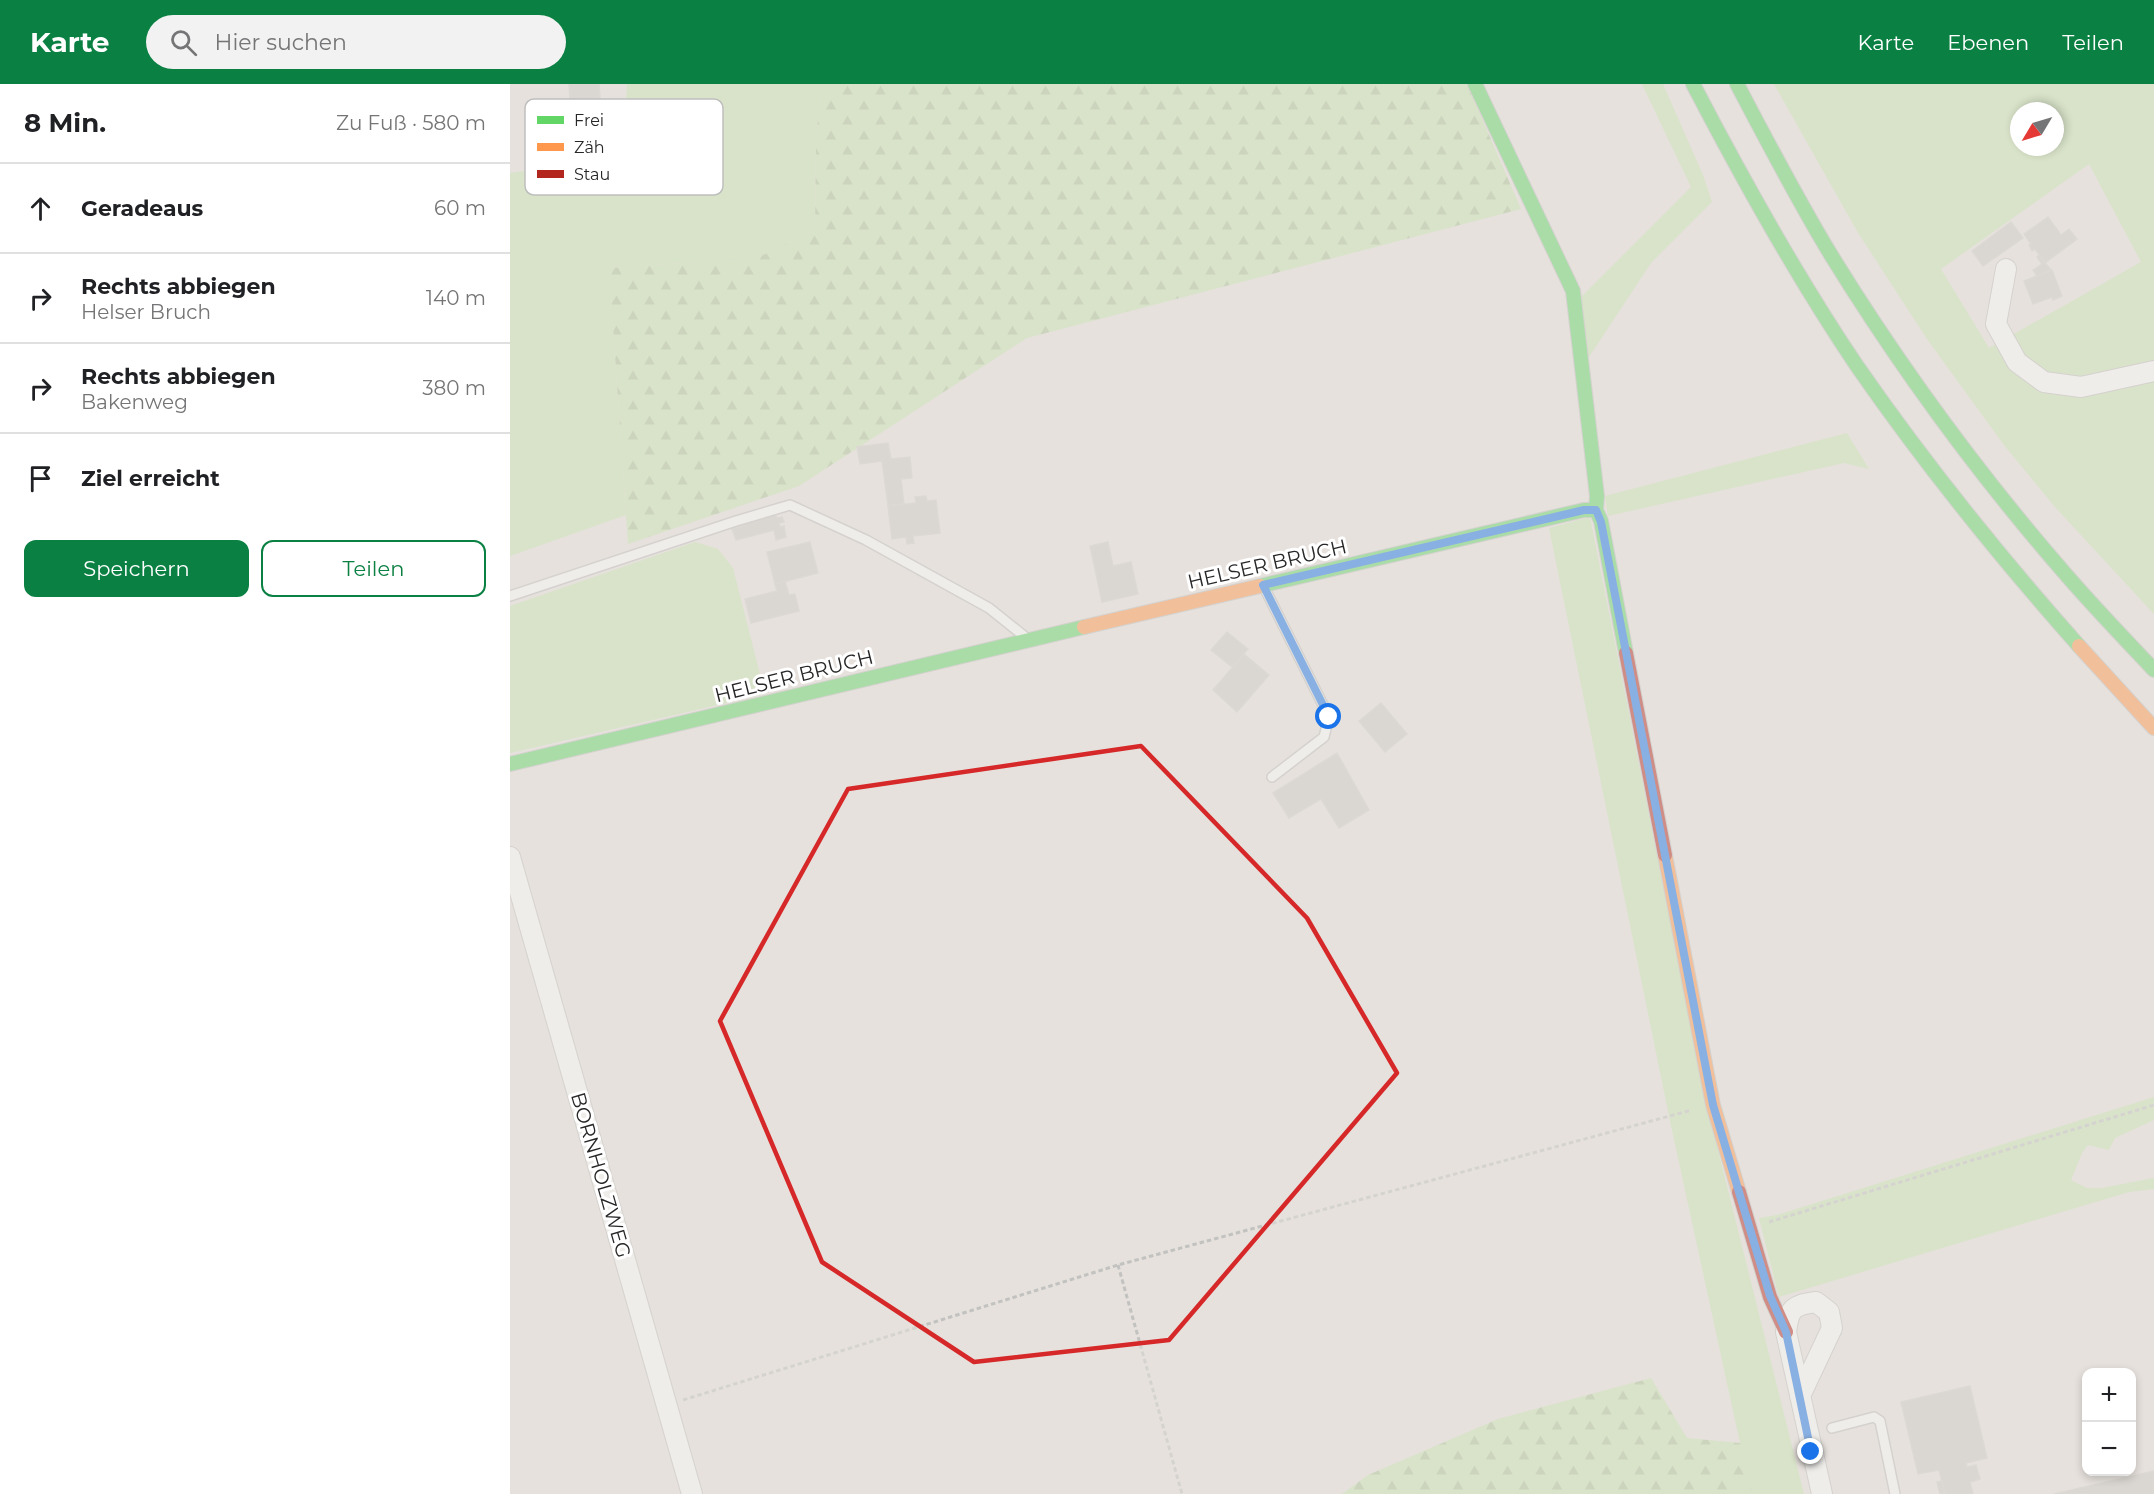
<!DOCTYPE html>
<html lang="de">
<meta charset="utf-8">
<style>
:root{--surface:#fff;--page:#f2f2f2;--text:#202124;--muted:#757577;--line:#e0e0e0;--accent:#0b8043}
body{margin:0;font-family:Montserrat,sans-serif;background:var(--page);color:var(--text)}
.controls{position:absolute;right:18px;bottom:18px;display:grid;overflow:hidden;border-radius:12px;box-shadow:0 3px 9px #0003}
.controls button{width:54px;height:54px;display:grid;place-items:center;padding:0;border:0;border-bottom:2px solid var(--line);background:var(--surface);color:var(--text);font:30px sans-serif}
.compass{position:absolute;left:1500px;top:18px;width:54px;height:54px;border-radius:50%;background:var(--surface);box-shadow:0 3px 9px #0003;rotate:232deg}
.stop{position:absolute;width:18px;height:18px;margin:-14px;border:4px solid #1a73e8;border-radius:50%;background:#fff}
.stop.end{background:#1a73e8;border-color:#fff;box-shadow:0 2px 6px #0008}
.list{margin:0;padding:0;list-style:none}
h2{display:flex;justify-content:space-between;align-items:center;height:78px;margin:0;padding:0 24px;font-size:26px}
h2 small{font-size:20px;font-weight:400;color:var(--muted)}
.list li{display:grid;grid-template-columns:39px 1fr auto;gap:18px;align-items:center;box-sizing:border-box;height:90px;padding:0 24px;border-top:2px solid var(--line)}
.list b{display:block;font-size:22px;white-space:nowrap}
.list p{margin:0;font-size:20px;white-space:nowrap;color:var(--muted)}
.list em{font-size:20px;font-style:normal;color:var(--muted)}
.actions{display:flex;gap:12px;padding:18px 24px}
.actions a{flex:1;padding:14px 0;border:2px solid var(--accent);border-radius:12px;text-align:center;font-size:21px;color:var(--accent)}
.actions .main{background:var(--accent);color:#fff}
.icon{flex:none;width:33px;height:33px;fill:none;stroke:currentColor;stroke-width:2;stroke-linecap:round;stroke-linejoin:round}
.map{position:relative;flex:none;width:1644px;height:1410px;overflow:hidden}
header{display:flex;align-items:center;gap:36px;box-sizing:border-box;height:84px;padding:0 30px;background:var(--accent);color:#fff}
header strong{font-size:28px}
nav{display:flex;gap:33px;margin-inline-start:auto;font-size:21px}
.search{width:420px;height:54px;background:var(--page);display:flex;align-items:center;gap:15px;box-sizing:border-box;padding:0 21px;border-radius:33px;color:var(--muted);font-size:22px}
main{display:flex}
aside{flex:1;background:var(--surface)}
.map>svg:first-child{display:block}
</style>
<header>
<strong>Karte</strong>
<div class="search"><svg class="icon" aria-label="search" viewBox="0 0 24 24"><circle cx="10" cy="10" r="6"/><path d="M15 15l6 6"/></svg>Hier suchen</div>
<nav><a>Karte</a><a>Ebenen</a><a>Teilen</a></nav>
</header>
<main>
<aside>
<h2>8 Min.<small>Zu Fuß · 580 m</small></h2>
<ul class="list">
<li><svg class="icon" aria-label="ahead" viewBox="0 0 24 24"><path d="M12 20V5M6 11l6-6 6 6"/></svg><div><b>Geradeaus</b></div><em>60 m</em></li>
<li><svg class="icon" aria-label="right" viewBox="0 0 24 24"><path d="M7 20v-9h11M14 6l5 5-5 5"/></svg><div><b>Rechts abbiegen</b><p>Helser Bruch</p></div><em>140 m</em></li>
<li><svg class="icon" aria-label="right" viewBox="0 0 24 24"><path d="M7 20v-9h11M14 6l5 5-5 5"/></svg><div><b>Rechts abbiegen</b><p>Bakenweg</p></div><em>380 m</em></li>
<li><svg class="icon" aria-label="arrive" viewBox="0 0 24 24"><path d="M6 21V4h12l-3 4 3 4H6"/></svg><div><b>Ziel erreicht</b></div></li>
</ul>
<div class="actions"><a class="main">Speichern</a><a>Teilen</a></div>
</aside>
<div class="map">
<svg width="1644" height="1410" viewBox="0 0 1644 1410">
<defs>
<pattern id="forest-firs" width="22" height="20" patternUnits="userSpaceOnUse" patternTransform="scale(1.5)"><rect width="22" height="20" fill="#c9e4b2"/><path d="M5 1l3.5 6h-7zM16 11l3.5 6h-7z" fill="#adc499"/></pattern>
</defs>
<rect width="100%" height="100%" fill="#e6e1dc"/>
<g fill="#c9e4b2" fill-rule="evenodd">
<path d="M117,0h194l-5,57 -1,89 -58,28 -148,10 17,247 -116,41v-383l98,-13 -5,-35c18,-14 24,-17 24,-41z"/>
<polygon points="1132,0 1153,0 1193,91 1202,118 1141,179 1077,276 1068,216 1181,103"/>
<path d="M1264,0h380v530l-99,-107 -51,-62 -77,-106 -70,-108zM1509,27h36v36h-36zM1579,80l52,98 -152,86 -48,-79z"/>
<polygon points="1337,349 1359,385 1334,379 1098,432 1095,412"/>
<polygon points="1080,433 1195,1014 1294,1410 1242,1410 1230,1359 1160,1037 1039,444"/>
<polygon points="185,458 208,465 223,484 255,610 0,669 0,522"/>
<polygon points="1644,1013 1644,1036 1605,1054 1599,1066 1578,1061 1572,1069 1561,1096 1577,1104 1592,1104 1644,1094 1644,1105 1619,1108 1269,1213 1249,1134 1267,1131"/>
</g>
<g fill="url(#forest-firs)">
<polygon points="311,0 957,0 1011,125 517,254 289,402 118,460 99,184 247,174 305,146 306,57"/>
<polygon points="1141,1294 1177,1354 1230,1359 1242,1410 832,1410 858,1391 988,1335"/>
</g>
<g fill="#ccc9c5" stroke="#d1cdc8" stroke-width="1.5">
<polygon points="59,0 89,0 90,14 60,16"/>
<polygon points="1538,133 1551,151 1559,145 1567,155 1535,179 1525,165 1522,167 1519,161 1521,160 1514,150"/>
<polygon points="1501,138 1513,154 1473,182 1462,167"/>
<polygon points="1529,171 1541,186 1527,192 1523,186 1532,180 1527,173"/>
<polygon points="1542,186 1552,212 1543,216 1542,213 1523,220 1514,197"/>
<polygon points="378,359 381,375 400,373 402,394 391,395 394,420 378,422 372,377 350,380 347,363"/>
<polygon points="416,412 417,417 426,416 430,449 403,452 404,459 397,460 396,453 382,455 378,422 406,419 405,413"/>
<polygon points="265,430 267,434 272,433 274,438 269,439 270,443 274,442 276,453 266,456 264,446 226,456 222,445"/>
<polygon points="300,458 308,489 265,500 257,468"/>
<polygon points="598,458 603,482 621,478 628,510 592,518 580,462"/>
<polygon points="275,497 279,511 285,510 289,527 241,539 235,515 267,507 265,500"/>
<polygon points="717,548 738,565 722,583 701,566"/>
<polygon points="734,570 759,591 727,628 703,606"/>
<polygon points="871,619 897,650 875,668 849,637"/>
<polygon points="827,669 859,726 829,744 811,715 779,734 763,709"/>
<polygon points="1460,1302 1477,1374 1456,1379 1457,1383 1466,1381 1470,1395 1460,1398 1463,1410 1430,1410 1429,1403 1433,1402 1429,1386 1408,1390 1391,1318"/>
<polygon points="1644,1387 1644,1410 1544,1410"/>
<polygon points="1432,1397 1433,1402 1435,1410 1430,1410 1427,1398"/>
</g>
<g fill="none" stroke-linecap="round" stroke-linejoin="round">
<defs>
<g id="lane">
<polyline points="754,503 819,633 814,653 762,693"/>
<polyline points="0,512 226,437 280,421 356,456 479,524 514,552"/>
<polyline points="1322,1344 1364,1333 1370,1337 1385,1410"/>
</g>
<g id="street">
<polyline points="1496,185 1486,240 1507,278 1534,298 1571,303 1644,287"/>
<polyline points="0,773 182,1410"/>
<path d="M1290,1312l32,-68 -3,-16 -13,-10c-24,3 -27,7 -30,30l36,162"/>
</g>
<g id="fast">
<polyline points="965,0 1063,207 1087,412 1086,426 1091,437 1116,569"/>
<path d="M1183,0c50,96 103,192 164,282 68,98 143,191 222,280"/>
<path d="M1227,0c30,57 60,115 94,171 68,110 146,217 231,315 29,34 61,67 92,100"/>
<polyline points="750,502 1074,426 1086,426"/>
<polyline points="0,680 574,543"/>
</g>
<g id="slow">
<polyline points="574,543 750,502"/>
<polyline points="1569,562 1644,644"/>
<polyline points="1155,771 1203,1021 1229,1108"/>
</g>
<g id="jam">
<polyline points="1116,569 1155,771"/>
<polyline points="1229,1108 1260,1213 1276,1248"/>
</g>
</defs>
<use href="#lane" stroke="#bfbdbe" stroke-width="12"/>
<use href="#street" stroke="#bfbdbe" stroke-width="22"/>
<use href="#fast" stroke="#bfbdbe" stroke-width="16"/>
<use href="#slow" stroke="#bfbdbe" stroke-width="16"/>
<use href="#jam" stroke="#bfbdbe" stroke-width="16"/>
<g stroke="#c2c2c1" stroke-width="3" stroke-dasharray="4.5 3" stroke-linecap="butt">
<polyline points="1259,1138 1644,1021"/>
<polyline points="608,1181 672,1410"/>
<polyline points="173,1316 608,1181 1182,1026"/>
</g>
<use href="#lane" stroke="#fbfafa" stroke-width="9"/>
<use href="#street" stroke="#fbfafa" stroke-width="20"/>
<use href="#fast" stroke="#63d668" stroke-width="14"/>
<use href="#slow" stroke="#ff974d" stroke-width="14"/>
<use href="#jam" stroke="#b3261e" stroke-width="14"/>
</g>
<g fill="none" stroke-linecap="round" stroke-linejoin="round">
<polyline stroke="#1a73e8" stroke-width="8" points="819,633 753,501 1074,426 1086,426 1091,438 1203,1021 1260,1212 1276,1248 1301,1368"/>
</g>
<path d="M0 0H1644V1410H0ZM631,662l166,172 90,155 -228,267 -195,22 -152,-100 -102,-241 128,-232z" fill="#e6e1dc" fill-opacity=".55" fill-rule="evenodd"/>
<path fill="none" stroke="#d62828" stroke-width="4.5" stroke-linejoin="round" d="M631,662l166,172 90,155 -228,267 -195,22 -152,-100 -102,-241 128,-232z"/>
<g text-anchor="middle" stroke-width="6" stroke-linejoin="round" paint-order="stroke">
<g font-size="20" fill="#272727" stroke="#fff">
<text transform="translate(757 480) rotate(-13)" y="7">HELSER BRUCH</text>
<text transform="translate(284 592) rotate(-14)" y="7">HELSER BRUCH</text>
<text transform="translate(91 1091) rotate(74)" y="7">BORNHOLZWEG</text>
</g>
</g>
<rect x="15" y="15" width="198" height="96" rx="9" fill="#fff" stroke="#bebebe" stroke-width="1.5"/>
<rect x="27" y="32" width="27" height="8" fill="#63d668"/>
<rect x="27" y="59" width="27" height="8" fill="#ff974d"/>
<rect x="27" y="86" width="27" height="8" fill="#b3261e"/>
<g font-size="16" fill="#272727">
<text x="64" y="42">Frei</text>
<text x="64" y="69">Zäh</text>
<text x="64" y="96">Stau</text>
</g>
</svg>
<div class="controls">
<button>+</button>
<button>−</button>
</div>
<svg class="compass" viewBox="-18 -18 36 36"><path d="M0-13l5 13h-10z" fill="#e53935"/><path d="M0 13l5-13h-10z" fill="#757577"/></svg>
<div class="stop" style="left:819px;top:633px"></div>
<div class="stop end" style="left:1301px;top:1368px"></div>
</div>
</main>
